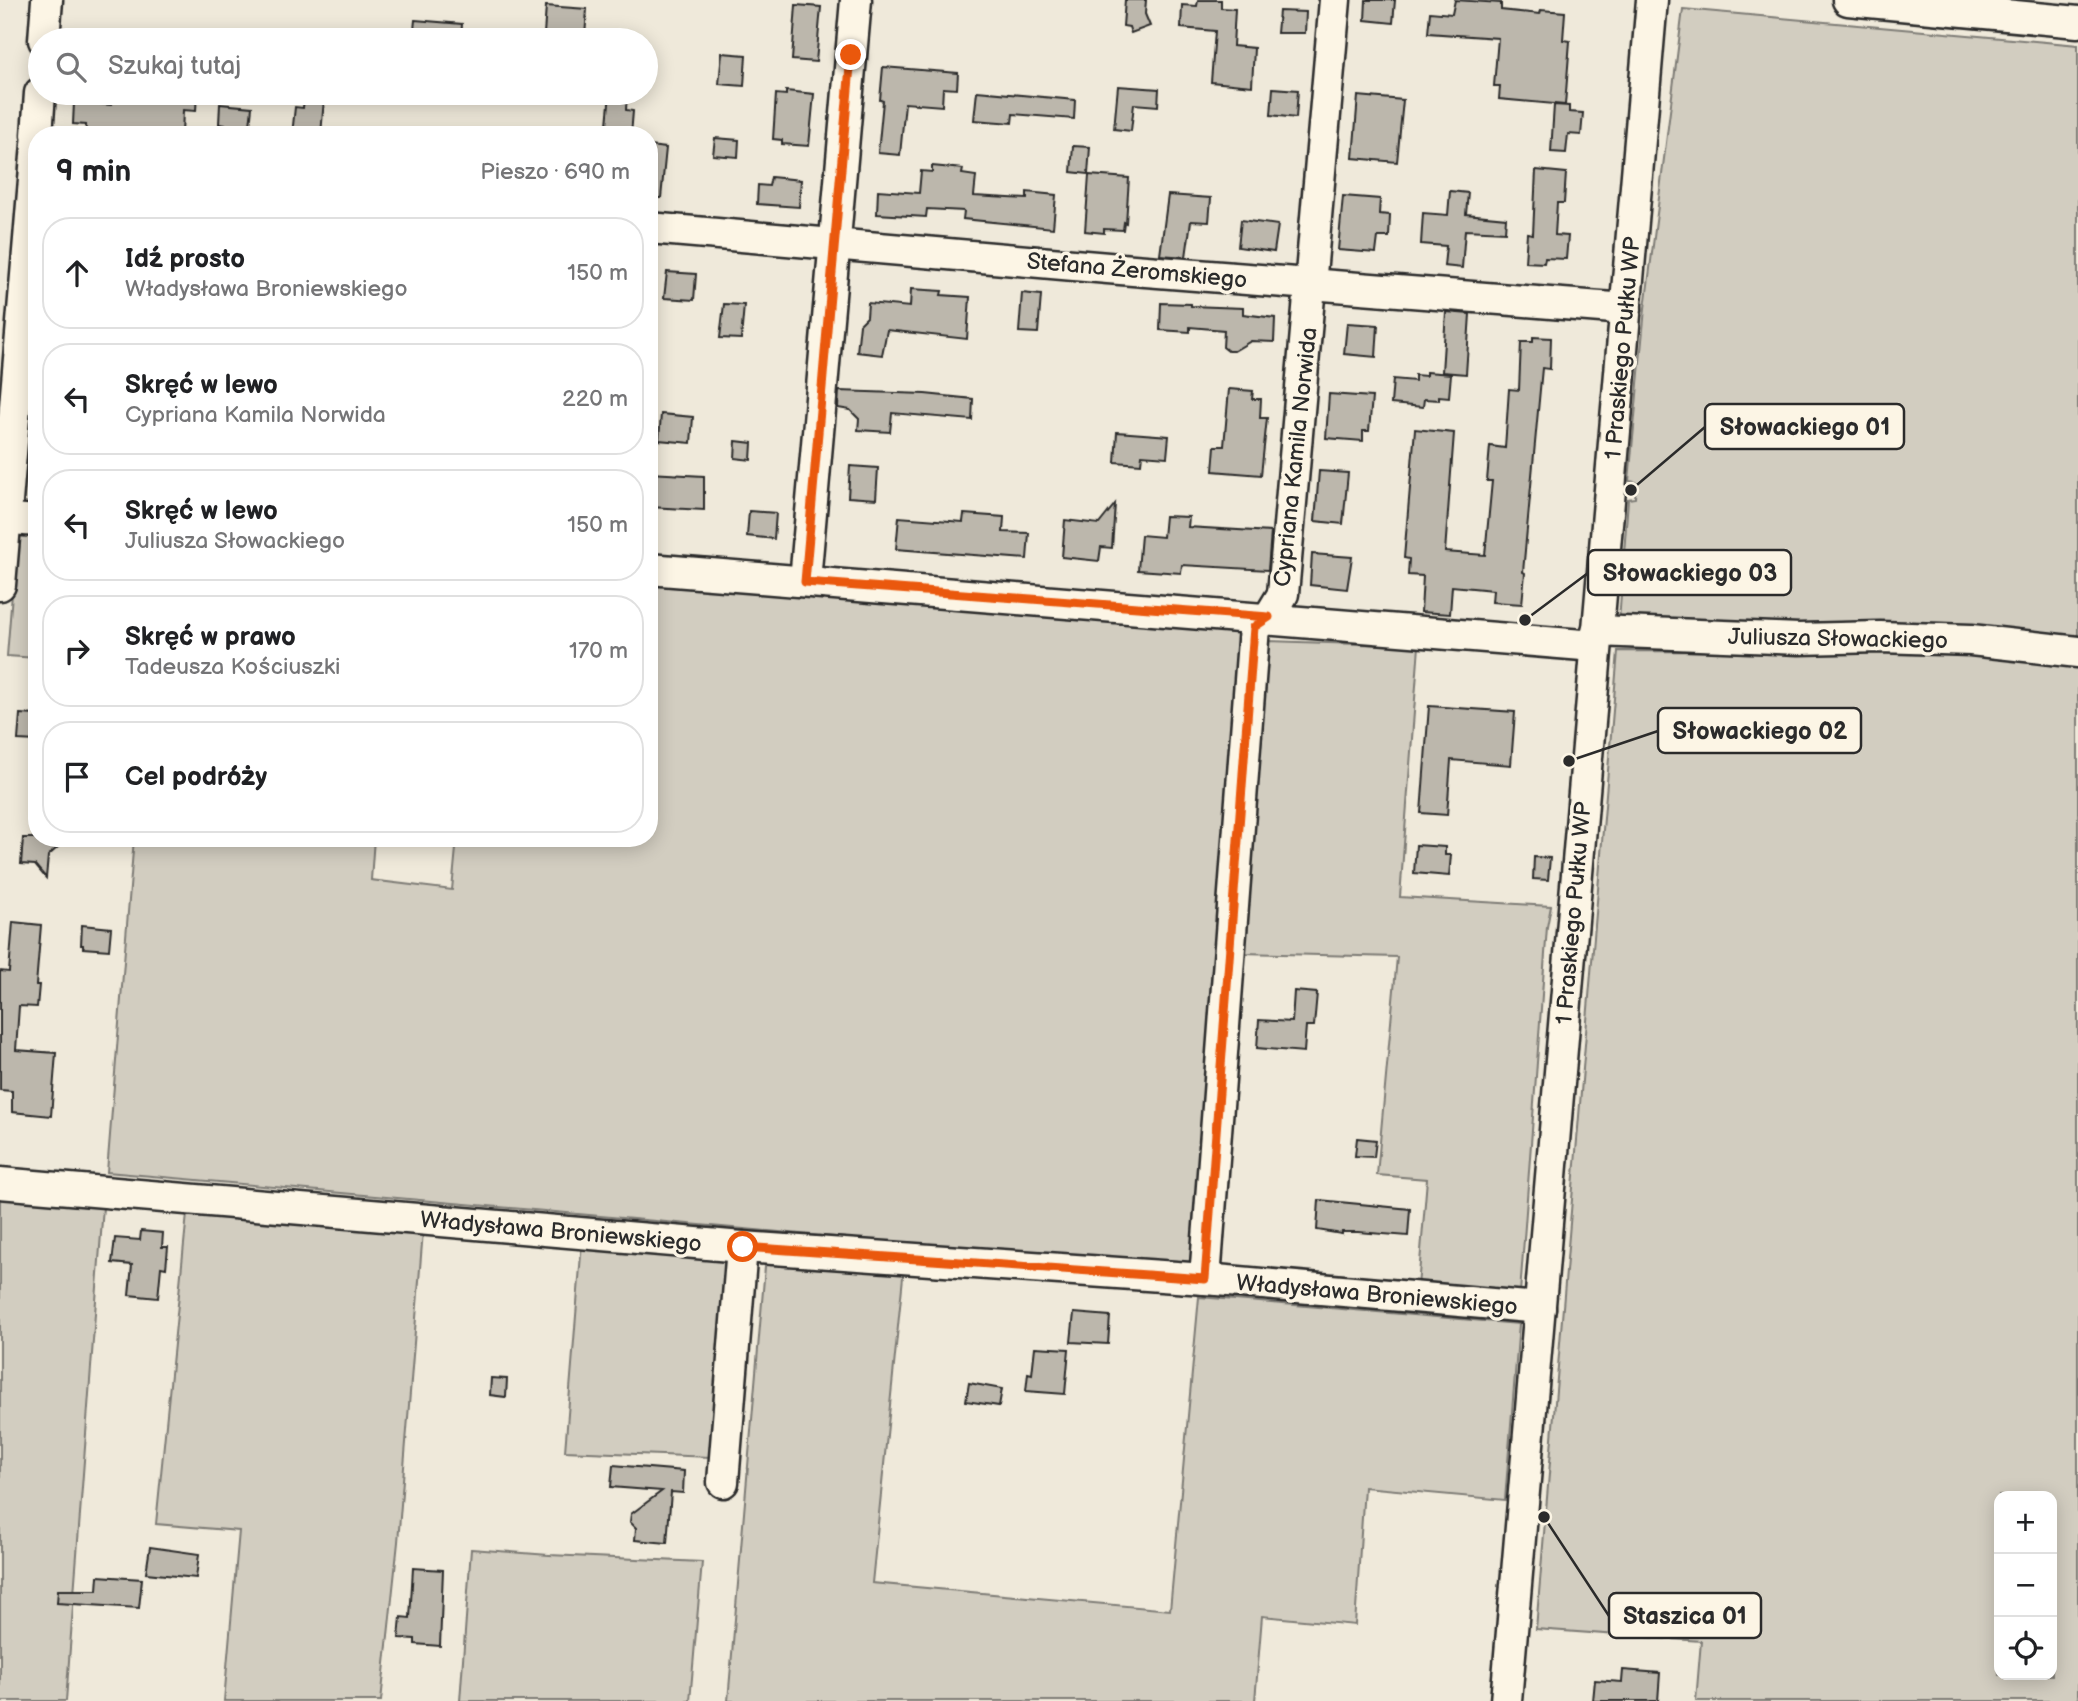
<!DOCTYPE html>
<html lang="pl">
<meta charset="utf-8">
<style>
:root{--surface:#fff;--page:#f6f6f6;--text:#202124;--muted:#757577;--line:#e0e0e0}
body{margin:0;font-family:"Balsamiq Sans",sans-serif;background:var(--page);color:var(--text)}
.controls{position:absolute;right:21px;bottom:21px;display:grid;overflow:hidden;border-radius:14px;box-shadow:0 4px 18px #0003}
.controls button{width:63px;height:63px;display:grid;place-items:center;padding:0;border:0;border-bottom:2px solid var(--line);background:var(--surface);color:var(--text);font:35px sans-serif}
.stop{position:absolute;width:21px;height:21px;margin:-16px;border:5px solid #ea580c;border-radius:50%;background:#fff}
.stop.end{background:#ea580c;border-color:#fff;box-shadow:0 2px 7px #0008}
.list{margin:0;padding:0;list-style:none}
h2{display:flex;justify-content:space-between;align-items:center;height:91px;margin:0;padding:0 28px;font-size:30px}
h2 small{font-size:23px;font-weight:400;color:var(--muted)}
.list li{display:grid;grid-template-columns:46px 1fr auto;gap:21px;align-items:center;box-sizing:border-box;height:112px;margin:0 14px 14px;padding:0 14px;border:2px solid var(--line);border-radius:28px}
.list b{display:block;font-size:26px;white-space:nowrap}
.list p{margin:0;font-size:23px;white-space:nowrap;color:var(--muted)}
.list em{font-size:23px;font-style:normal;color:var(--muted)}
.icon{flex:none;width:38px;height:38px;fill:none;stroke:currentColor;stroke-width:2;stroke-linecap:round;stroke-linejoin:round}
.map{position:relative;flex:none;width:2078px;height:1701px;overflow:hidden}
.search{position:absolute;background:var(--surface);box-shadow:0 4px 18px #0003;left:28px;top:28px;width:630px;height:77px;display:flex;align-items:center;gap:18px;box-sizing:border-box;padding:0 24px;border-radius:38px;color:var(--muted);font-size:26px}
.panel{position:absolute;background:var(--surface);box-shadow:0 4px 18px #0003;left:28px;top:126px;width:630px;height:721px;border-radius:28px}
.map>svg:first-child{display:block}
</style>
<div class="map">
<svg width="2078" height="1701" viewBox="0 0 2078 1701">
<rect width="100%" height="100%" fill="#efe9da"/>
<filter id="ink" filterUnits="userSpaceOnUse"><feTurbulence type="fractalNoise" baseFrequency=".0143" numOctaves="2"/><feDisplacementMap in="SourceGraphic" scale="14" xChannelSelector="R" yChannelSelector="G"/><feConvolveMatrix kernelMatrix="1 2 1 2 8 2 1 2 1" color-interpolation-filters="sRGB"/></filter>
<g filter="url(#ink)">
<g fill="#d2cdc0" stroke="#7e7c76" stroke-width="2" fill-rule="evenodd">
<polygon points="1683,9 2078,45 2078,641 1619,622 1628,499 1635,498 1636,482 1629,481 1645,308"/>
<polygon points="17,531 37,532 37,658 7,656"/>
<polygon points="649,581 1243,627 1193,1269 107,1172 134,838 374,838 371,880 452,890 457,838 649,838"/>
<polygon points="1268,641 1419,646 1400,897 1551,906 1547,927 1520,1293 1418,1287 1427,1179 1377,1175 1397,957 1243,953"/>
<path d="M1618,651l365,1 95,12v1037h-382l5,-60 -165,-12zM1999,1496h53v179h-53z"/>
<polygon points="0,1196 103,1207 66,1701 0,1701"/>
<polygon points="187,1214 423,1231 398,1542 381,1701 224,1701 239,1531 156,1524"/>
<polygon points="582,1242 728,1252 710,1457 565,1451"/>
<polygon points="766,1255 904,1267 872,1583 1170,1610 1199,1297 1519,1324 1505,1500 1364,1487 1355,1625 1262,1616 1255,1701 728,1701"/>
<polygon points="471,1549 549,1555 702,1562 690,1701 460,1701"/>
</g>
<g fill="#bcb7ac" stroke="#2b2b2b" stroke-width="2">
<polygon points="1125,0 1146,0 1145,14 1150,26 1131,33 1129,27 1123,26"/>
<polygon points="1198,0 1221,0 1221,8 1235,9 1233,46 1254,48 1252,86 1211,82 1215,31 1181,28 1182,5 1197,6"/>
<polygon points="1366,0 1395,0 1393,23 1365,20"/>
<polygon points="1455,0 1501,3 1501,10 1540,14 1541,10 1565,12 1563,40 1570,41 1565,105 1499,99 1500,86 1494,86 1498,38 1428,33 1430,12 1452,14"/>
<polygon points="796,5 821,7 816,62 792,60"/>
<polygon points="546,6 587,9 585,37 544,34"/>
<polygon points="1279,11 1306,12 1305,33 1277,33"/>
<polygon points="415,20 462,24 461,40 413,40"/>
<polygon points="722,53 746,55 744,86 719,84"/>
<polygon points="883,67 958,73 957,89 943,88 942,106 905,103 900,155 878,153 883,101 880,100"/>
<polygon points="1118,86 1159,89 1158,106 1134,104 1131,131 1114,129"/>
<polygon points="1273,88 1298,90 1296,118 1271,115"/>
<polygon points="786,91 814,94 809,146 782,144 782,140 773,139 776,94 786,95"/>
<polygon points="977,91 1075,100 1074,119 1013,114 1012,123 974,120"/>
<polygon points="112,93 197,93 196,111 183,110 182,135 85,135 86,125 73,124 74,102 111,105"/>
<polygon points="610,93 627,93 626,110 633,111 631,135 606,135"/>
<polygon points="1358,96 1403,100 1397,162 1353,158"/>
<polygon points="304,97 324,99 321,135 292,135 295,107 303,108"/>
<polygon points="220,104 252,107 249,135 232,135 233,126 219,124"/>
<polygon points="1554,105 1569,106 1569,112 1583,113 1581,135 1568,134 1566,153 1551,152"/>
<polygon points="715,138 739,140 738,157 713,155"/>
<polygon points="649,146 666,148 661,198 649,198"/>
<polygon points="1073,146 1090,147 1088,174 1071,172"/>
<polygon points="932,166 963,169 962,174 976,176 974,196 1027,199 1027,192 1056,195 1053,228 963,219 964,211 927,209 926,217 877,214 878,190 919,193 921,171 932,172"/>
<polygon points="1536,170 1566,173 1564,203 1557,203 1555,235 1568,236 1566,259 1545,258 1544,263 1525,262 1527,233 1533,234"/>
<polygon points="1089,175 1129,178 1126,223 1124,222 1123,230 1104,229 1104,233 1085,231"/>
<polygon points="771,177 801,180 799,207 757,204 758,185 769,186"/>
<polygon points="1450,191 1468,193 1466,214 1506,218 1505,232 1465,230 1462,268 1444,266 1446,246 1421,244 1423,213 1448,215"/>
<polygon points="1168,195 1211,198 1209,222 1191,221 1186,257 1160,255"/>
<polygon points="1343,196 1380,199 1379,214 1390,215 1389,237 1378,237 1376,253 1338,250"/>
<polygon points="1241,220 1278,225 1274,252 1238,247"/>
<polygon points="667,272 696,274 694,300 664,298"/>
<polygon points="911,289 942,291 941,295 970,297 967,339 887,330 882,355 857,352 860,324 867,317 868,303 910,307"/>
<polygon points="1022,293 1041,295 1038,333 1019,332"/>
<polygon points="1161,303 1191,304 1191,306 1243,308 1243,314 1275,318 1274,342 1251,341 1234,351 1228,351 1223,347 1224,330 1190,327 1190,332 1160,330"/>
<polygon points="724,304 744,305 741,339 720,338"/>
<polygon points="1446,312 1470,314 1466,374 1442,372"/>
<polygon points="1347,323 1378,325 1376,357 1344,354"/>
<polygon points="1533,337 1551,338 1550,369 1542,368 1523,572 1525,573 1522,604 1492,602 1493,590 1452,586 1450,614 1421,612 1423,576 1408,575 1409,559 1404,558 1415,429 1454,433 1445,552 1485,555 1492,481 1487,481 1490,446 1505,448 1509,389 1519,390 1521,342 1533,342"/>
<polygon points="1426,372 1451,374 1449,397 1439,396 1439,400 1424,399 1423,407 1391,404 1393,379 1415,381 1415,375 1426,376"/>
<polygon points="1229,389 1253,391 1252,399 1261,399 1260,418 1267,418 1261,475 1213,471 1215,446 1224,446"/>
<polygon points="839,391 925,394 973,399 972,420 892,413 890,432 858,430 859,419 850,410 838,408"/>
<polygon points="1329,394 1372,397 1369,431 1363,431 1363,441 1326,438"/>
<polygon points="661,414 693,417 691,443 659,440"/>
<polygon points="1117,432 1169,436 1167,457 1142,455 1141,464 1115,462"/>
<polygon points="736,441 752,443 751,460 735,458"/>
<polygon points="850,466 878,468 876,499 848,497"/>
<polygon points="1319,471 1348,473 1343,524 1315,521"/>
<polygon points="649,473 704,476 704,510 649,507"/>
<polygon points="1115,504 1112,548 1101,547 1099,561 1062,557 1065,520 1099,524"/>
<polygon points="749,511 776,513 774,539 747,536"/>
<polygon points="964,514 1004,517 1003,532 1029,533 1027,559 896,549 899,517 963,522"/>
<polygon points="1165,516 1189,517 1188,527 1271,532 1268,570 1182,565 1181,573 1138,570 1141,535 1163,537"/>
<polygon points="1312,554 1352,557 1347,589 1310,585"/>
<polygon points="1429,706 1515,712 1511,765 1451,760 1447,815 1421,813"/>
<polygon points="20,714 37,715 37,741 18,740"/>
<polygon points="23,838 68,838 48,856 46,878 35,865 21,864"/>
<polygon points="1416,845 1445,847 1445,855 1451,855 1449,876 1414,873"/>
<polygon points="1534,857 1550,858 1548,880 1533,879"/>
<polygon points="13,922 41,925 36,985 39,985 37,1007 19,1006 16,1050 56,1053 51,1116 12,1112 12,1091 0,1090 0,971 9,972"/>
<polygon points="82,925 111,928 109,950 83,948 83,945 81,945"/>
<polygon points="1294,991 1317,993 1314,1026 1306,1026 1304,1052 1257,1048 1259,1020 1292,1022"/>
<polygon points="1357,1138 1376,1140 1374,1157 1355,1156"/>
<polygon points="1319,1200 1410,1209 1408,1236 1358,1232 1342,1232 1342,1234 1317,1230"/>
<polygon points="141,1231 163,1233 162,1247 168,1247 166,1268 161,1267 158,1298 129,1295 132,1265 112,1263 115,1238 140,1240"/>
<polygon points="1074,1313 1110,1316 1108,1344 1071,1342"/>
<polygon points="1035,1347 1069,1349 1065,1394 1026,1391 1028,1373 1032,1374"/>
<polygon points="491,1378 507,1379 506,1397 490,1395"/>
<polygon points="969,1383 1002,1389 999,1406 966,1401"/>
<polygon points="613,1465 684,1471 683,1493 671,1492 667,1543 635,1540 636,1528 630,1522 631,1514 662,1491 611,1487"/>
<polygon points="150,1547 199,1554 196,1578 146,1573"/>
<polygon points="413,1568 443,1570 440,1646 415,1644 415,1639 399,1638 401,1617 410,1618"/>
<polygon points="98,1576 142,1579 139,1608 57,1603 58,1590 97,1590"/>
<polygon points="1623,1670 1660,1673 1658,1701 1593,1701 1595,1680 1622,1682"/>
</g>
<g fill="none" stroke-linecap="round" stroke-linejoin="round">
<defs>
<g id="minor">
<polyline points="1848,0 2078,22"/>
<polyline points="44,40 47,0"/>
<polyline points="37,135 40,93"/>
<polyline points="649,228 1108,268 1626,309"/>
<polyline points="0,518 37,521"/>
<polyline points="649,569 1595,646"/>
<polyline points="805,581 856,0"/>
<polyline points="0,585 37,144"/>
<polyline points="1597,631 1799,639 1880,637 1971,640 2078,652"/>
<polyline points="0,1183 742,1247 1205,1279 1540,1308"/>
<polyline points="1205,1279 1254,627 1269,617 1283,594 1335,0"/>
<polyline points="723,1482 742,1247"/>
<polyline points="1506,1701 1652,0"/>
</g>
</defs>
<use href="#minor" stroke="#2b2b2b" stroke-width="35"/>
<use href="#minor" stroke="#fcf5e5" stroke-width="30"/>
</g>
</g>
<g fill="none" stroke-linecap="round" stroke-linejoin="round" filter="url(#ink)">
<polyline stroke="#ea580c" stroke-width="9" points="743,1247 1205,1279 1254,627 1269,617 805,582 851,55"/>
</g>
<g text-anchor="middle" stroke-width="7" stroke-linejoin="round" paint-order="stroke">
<g font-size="23" fill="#2b2b2b" stroke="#fcf5e5">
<text transform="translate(1137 270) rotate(5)" y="8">Stefana Żeromskiego</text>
<text transform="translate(1622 348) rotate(-85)" y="8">1 Praskiego Pułku WP</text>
<text transform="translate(1295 457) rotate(-84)" y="8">Cypriana Kamila Norwida</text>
<text transform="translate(1838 638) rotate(1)" y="8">Juliusza Słowackiego</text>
<text transform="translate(1573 913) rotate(-85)" y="8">1 Praskiego Pułku WP</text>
<text transform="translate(561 1231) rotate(5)" y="8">Władysława Broniewskiego</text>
<text transform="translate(1377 1294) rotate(5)" y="8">Władysława Broniewskiego</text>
</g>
</g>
<path fill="none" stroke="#2b2b2b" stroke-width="2.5" d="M1631 490L1705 427M1525 620L1588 573M1569 761L1658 731M1544 1517L1609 1616"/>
<g fill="#2b2b2b" stroke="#fcf5e5" stroke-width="2.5">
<circle cx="1631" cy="490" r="7"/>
<circle cx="1525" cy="620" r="7"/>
<circle cx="1569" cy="761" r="7"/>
<circle cx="1544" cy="1517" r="7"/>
</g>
<g fill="#fcf5e5" stroke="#2b2b2b" stroke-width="2.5">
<rect x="1705" y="404" width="199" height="45" rx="7"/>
<rect x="1588" y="550" width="203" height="45" rx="7"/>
<rect x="1658" y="708" width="203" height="45" rx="7"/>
<rect x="1609" y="1593" width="152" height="45" rx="7"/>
</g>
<g font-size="24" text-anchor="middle" font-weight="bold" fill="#2b2b2b">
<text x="1805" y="435">Słowackiego 01</text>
<text x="1690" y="581">Słowackiego 03</text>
<text x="1760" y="739">Słowackiego 02</text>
<text x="1685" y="1624">Staszica 01</text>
</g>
</svg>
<div class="controls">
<button>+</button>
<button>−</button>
<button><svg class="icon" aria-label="locate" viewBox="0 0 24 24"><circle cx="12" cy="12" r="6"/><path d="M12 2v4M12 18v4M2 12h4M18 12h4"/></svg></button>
</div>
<div class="stop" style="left:743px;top:1247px"></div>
<div class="stop end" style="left:851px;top:55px"></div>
<div class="search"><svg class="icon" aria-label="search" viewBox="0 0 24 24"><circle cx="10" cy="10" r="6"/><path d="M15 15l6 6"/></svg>Szukaj tutaj</div>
<section class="panel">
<h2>9 min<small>Pieszo · 690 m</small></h2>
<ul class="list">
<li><svg class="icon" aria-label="ahead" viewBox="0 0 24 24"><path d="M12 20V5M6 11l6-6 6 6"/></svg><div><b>Idź prosto</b><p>Władysława Broniewskiego</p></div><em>150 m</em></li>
<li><svg class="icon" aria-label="left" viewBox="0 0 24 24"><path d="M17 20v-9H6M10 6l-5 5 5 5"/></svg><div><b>Skręć w lewo</b><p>Cypriana Kamila Norwida</p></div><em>220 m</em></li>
<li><svg class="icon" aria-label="left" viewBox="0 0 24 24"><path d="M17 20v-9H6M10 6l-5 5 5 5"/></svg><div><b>Skręć w lewo</b><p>Juliusza Słowackiego</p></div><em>150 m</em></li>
<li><svg class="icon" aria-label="right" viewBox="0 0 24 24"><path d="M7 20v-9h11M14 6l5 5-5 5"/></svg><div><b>Skręć w prawo</b><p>Tadeusza Kościuszki</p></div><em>170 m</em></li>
<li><svg class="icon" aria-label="arrive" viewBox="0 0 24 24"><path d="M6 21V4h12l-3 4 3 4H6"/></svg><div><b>Cel podróży</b></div></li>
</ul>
</section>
</div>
